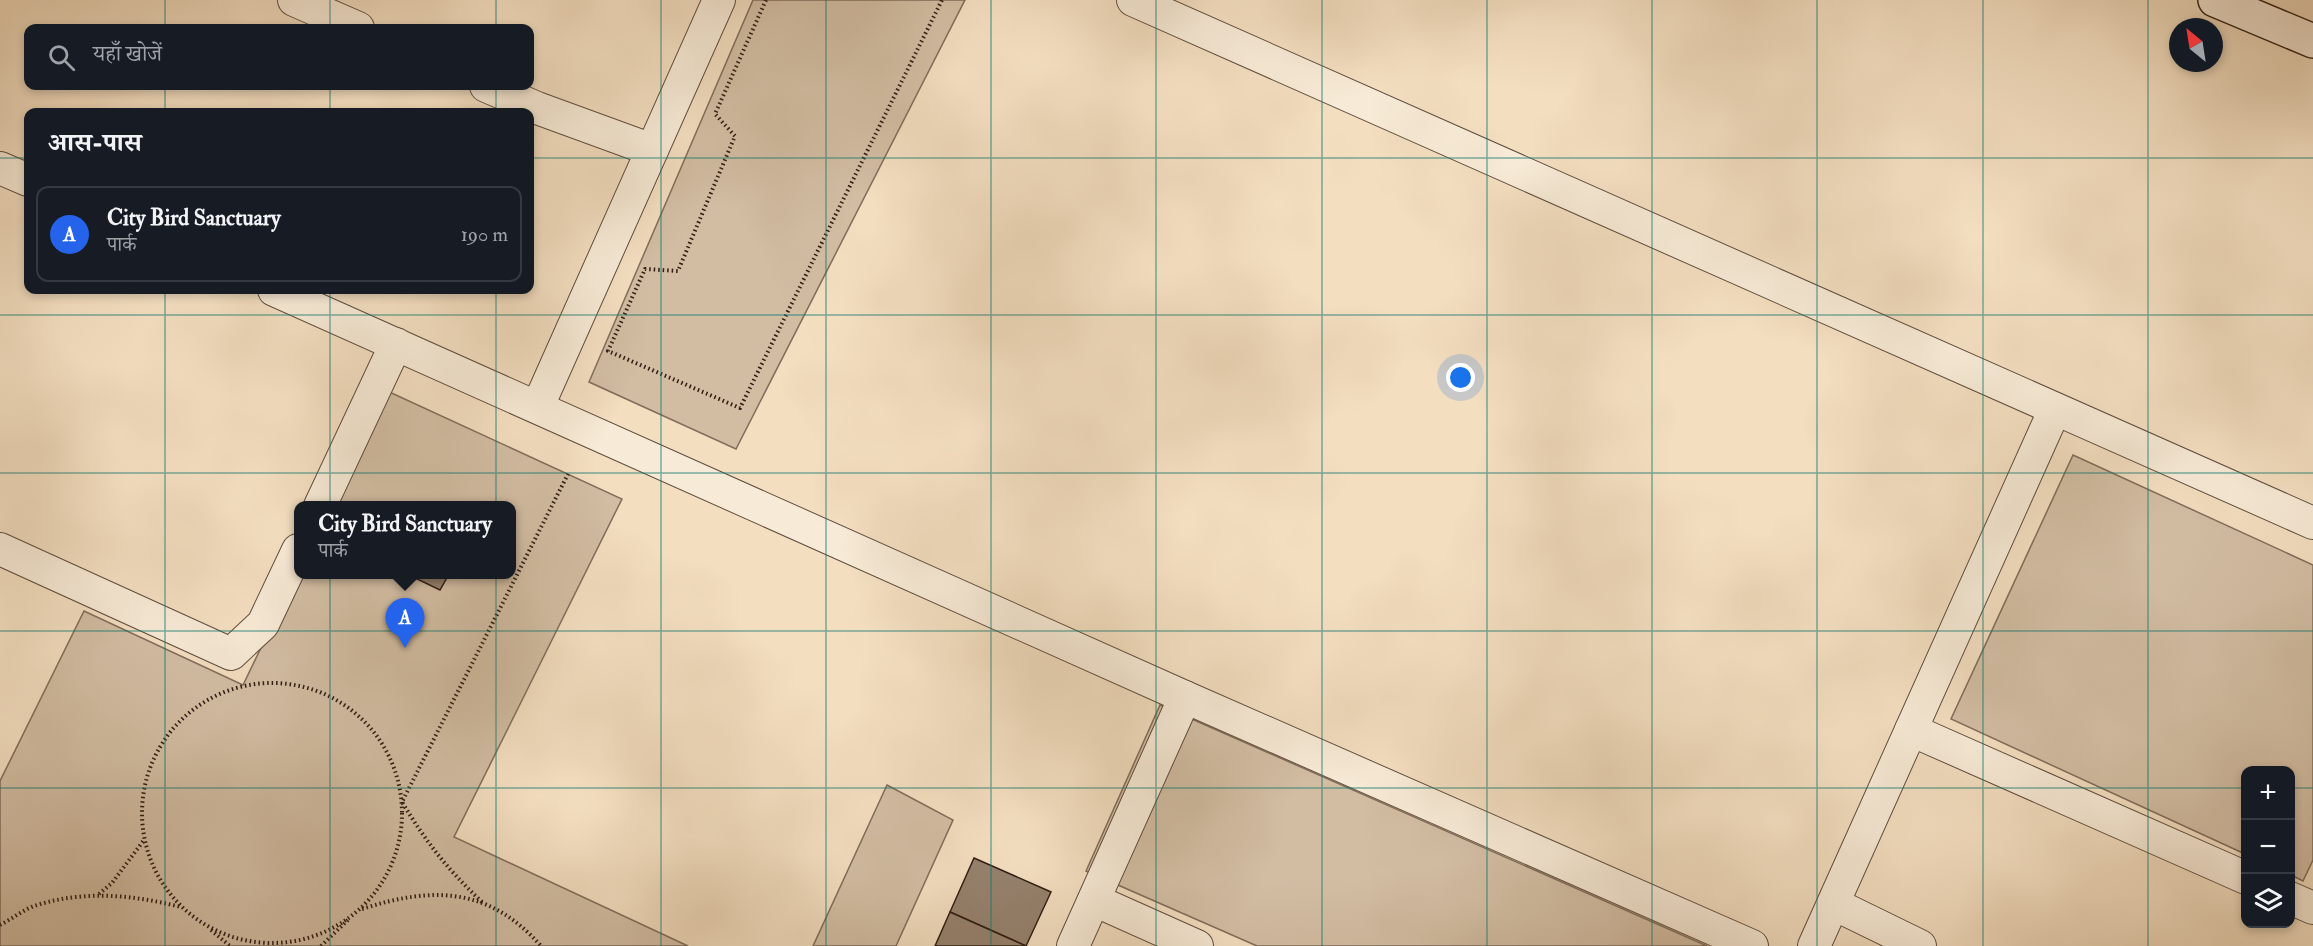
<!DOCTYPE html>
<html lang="hi">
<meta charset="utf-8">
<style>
:root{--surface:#171b24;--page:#242831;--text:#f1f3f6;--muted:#9ea1a6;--line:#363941;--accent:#2563eb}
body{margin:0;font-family:"IM FELL Double Pica","Noto Serif Devanagari",serif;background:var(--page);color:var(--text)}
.controls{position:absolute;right:18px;bottom:18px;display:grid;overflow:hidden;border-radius:12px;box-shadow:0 3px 9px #0003}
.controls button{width:54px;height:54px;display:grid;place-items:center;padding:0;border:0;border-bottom:2px solid var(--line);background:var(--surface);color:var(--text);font:30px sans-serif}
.compass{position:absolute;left:2169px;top:18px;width:54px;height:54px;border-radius:50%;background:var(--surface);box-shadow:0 3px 9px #0003;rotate:330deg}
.you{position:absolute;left:1461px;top:378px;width:21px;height:21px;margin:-15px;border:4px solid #fff;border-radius:50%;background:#1a73e8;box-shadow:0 0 0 9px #1a73e833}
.badge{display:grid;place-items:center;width:39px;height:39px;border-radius:50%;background:var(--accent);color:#fff;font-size:20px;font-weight:700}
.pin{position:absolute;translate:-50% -50px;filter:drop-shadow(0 2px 3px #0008)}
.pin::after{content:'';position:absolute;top:32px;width:21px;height:18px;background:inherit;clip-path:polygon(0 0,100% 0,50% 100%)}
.popup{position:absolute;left:294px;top:501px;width:222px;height:78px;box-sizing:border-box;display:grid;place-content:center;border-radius:12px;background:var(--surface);filter:drop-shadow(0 2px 4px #0005);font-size:20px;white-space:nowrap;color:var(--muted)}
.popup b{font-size:22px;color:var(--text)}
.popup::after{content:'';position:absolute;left:50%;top:100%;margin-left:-12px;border:12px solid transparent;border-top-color:var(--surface)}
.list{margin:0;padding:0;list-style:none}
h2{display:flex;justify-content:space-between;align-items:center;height:78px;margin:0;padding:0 24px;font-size:26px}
h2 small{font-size:20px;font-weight:400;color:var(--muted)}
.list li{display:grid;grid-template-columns:39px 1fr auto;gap:18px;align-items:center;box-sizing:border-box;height:96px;margin:0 12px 12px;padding:0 12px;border:2px solid var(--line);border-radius:12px}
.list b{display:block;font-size:22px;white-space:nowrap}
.list p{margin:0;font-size:20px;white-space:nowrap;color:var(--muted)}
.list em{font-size:20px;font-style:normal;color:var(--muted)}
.icon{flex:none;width:33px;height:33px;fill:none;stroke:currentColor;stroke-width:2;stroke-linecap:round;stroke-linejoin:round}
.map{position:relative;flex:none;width:2313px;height:946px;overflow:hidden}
.search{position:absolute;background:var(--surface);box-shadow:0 3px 9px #0003;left:24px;top:24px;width:510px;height:66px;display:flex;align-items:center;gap:15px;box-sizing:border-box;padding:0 21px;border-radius:12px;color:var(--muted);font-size:22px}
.panel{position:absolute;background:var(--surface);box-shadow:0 3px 9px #0003;left:24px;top:108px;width:510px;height:186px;border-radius:12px}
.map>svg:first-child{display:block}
</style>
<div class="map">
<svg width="2313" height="946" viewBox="0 0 2313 946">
<rect width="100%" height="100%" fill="#f3dec0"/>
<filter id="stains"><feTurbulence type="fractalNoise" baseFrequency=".00333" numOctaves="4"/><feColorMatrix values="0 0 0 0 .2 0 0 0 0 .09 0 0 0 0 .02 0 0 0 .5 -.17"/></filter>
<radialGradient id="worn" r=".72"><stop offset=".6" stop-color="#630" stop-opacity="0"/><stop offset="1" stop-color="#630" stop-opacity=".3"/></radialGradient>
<g fill="#d2bda3" stroke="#806d5b" stroke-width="1.5">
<polygon points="753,0 965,0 736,449 589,382"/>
<polygon points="385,390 622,499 454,837 688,946 0,946 0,781 84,611 243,685 298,571 298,574 512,574 512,506 330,505"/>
<polygon points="2073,455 2313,565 2313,860 2303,881 2291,875 2290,770 2246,770 2245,854 1951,719"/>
<polygon points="1160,705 1707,946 1257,946 1086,871"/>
<polygon points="887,785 953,820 896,946 813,946"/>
</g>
<g fill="#95816d" stroke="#2f1d13" stroke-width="1.5">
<polygon points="420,574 449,574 440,590 417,579"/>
<polygon points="974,858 1051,892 1026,946 950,912"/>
<polygon points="950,912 1026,946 935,946"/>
</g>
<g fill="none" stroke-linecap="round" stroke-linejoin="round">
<defs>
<g id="street">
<polyline points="294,0 358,28"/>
<polyline points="1133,0 2313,523"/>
<polyline points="486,86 537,108 652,150"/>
<polyline points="0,168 28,180"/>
<polyline points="274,290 1185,697 1752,946"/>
<polyline points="538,406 719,0"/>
<polyline points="320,506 396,344"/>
<polyline points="0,549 231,654 263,624 298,550"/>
<polyline points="1911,730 2246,878"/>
<polyline points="2290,898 2313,908"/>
<polyline points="1094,900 1197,946"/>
<polyline points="1834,904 1920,946"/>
<polyline points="1073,946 1185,697"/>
<polyline points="1814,946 2055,409"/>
</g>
<polyline id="secondary" points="2215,0 2313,41"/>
</defs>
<use href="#street" stroke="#604d3e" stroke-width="34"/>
<use href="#secondary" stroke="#2f1d13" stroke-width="36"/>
<g stroke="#2f1d13" stroke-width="4" stroke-dasharray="1.5 3" stroke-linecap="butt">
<polyline points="766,0 715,114 735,136 678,271 645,269 608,351 740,408 942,0"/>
<circle cx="272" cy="813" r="130"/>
<polyline points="99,894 112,883 144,840"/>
<path d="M482,902c-34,-32 -56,-60 -80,-100l166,-328"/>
<path d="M362,909c71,-23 127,-22 179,37"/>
<path d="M0,925c12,-6 24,-16 37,-20 49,-15 96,-10 144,2"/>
<polyline points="211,930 230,946"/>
<polyline points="321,946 349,919"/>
</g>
<use href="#street" stroke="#f7ead6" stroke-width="32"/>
<use href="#secondary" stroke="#f7ead6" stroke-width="33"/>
</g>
<path fill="none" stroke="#0f766e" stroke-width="1.5" stroke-opacity="0.55" d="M165,0v28M330,0v28M496,0v28M661,0v946M826,0v946M991,0v946M1156,0v946M1322,0v946M1487,0v946M1652,0v946M1817,0v946M1983,0v946M2148,0v946M165,86v26M330,86v26M496,86v26M0,158h28M530,158h1783M165,290v656M330,290v656M496,290v656M0,315h2313M0,473h2313M0,631h2313M0,788h2246M2290,788h23"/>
<rect width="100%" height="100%" filter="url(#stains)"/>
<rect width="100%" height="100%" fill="url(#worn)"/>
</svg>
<div class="controls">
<button>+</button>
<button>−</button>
<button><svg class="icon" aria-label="layers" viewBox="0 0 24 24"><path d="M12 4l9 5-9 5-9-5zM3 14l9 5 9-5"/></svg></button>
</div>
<svg class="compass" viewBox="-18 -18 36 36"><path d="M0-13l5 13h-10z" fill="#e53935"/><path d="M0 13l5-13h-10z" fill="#9ea1a6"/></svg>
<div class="you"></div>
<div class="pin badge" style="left:405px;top:648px">A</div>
<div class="popup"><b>City Bird Sanctuary</b>पार्क</div>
<div class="search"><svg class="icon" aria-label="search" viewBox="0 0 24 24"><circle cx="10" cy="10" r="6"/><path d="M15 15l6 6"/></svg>यहाँ खोजें</div>
<section class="panel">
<h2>आस-पास<small></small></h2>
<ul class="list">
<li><span class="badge">A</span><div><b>City Bird Sanctuary</b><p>पार्क</p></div><em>190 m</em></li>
</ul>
</section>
</div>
